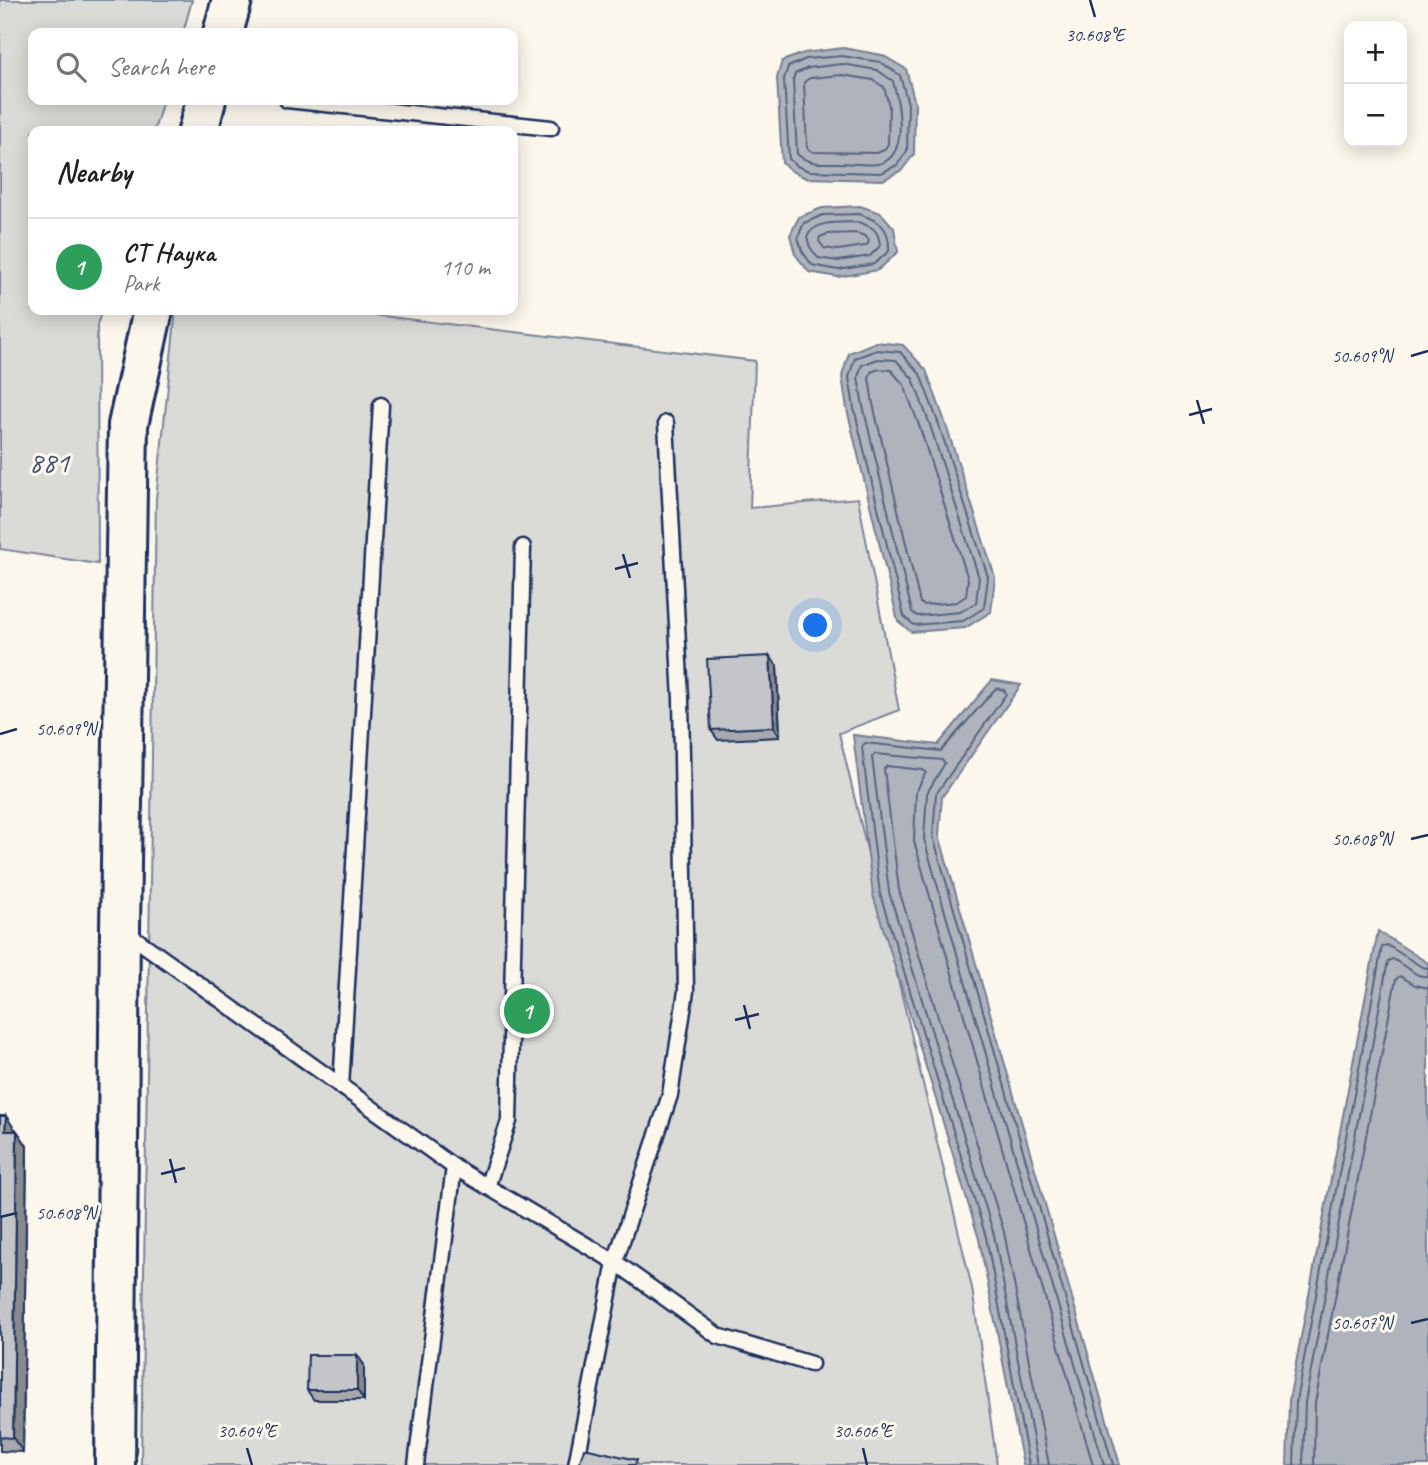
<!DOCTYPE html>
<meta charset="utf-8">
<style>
:root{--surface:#fff;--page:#f6f6f6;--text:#202124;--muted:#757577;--line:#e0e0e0;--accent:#1b2f5e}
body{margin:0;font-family:Caveat,sans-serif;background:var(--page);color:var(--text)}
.controls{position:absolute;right:21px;top:21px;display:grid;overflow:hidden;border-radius:14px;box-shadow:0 4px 18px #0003}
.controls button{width:63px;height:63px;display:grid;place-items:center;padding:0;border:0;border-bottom:2px solid var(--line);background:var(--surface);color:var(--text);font:35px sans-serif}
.you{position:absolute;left:816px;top:626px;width:24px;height:24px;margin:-18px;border:5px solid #fff;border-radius:50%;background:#1a73e8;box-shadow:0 0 0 10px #1a73e833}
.badge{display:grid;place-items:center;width:46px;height:46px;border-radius:50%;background:var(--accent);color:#fff;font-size:23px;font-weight:700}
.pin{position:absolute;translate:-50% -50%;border:4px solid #fff;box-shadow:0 2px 7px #0006}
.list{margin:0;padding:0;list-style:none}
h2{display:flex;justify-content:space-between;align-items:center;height:91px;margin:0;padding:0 28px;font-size:30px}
h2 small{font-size:23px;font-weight:400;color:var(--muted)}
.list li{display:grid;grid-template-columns:46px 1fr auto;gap:21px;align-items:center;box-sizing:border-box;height:98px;padding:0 28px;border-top:2px solid var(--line)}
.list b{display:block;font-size:26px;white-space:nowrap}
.list p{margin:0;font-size:23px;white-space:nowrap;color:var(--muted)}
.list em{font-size:23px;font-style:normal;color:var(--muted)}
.icon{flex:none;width:38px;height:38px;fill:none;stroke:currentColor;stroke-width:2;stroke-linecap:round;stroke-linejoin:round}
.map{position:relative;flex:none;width:1428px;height:1465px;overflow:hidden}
.search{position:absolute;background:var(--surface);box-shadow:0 4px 18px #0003;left:28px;top:28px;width:490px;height:77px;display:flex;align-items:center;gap:18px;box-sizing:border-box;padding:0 24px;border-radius:14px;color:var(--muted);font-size:26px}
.panel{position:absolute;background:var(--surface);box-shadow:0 4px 18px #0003;left:28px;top:126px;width:490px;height:189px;border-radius:14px}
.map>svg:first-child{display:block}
</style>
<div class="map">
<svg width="1428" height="1465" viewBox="0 0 1428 1465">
<rect width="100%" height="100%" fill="#fbf7ec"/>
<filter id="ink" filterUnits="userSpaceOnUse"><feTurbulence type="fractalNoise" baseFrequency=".0143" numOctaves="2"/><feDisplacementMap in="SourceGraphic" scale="14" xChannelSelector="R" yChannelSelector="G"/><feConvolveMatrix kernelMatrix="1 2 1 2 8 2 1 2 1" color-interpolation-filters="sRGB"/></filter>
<g filter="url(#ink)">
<g fill="#dadad7" stroke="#7a849a" stroke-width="2">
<polygon points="0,0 192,0 183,33 33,33 33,100 163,100 154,131 33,131 33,310 102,310 97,325 98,564 0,549"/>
<polygon points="176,310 332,310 755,361 750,508 858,498 899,710 839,733 972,1288 997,1465 141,1465 156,499"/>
</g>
<g fill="#afb3bb" stroke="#747e96" stroke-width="2">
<polygon points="843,48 882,55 906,69 915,103 914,154 902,170 883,180 806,178 793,172 782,163 777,78 782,61 804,53"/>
<polygon points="860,206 881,213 894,228 898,252 878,270 838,277 809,272 795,254 790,235 799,217 822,208"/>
<polygon points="876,342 903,345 926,370 944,419 995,577 991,612 965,628 911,632 898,621 847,409 842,376 849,353"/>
<polygon points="992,680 1021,685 942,797 939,835 1120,1465 1023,1465 979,1239 873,895 853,735 938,745"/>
<polygon points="1378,931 1428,963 1428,1465 1287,1465 1289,1400"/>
</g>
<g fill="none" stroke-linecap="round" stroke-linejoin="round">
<g stroke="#566483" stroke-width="2">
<polygon points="842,56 880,62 900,75 908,104 907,151 897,165 881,173 809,171 797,166 789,159 784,79 788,67 806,59"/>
<path d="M842,64l35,6 16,11c6,22 17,77 -15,83 -12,2 -27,-1 -39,-1 -15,0 -30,2 -42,-9l-4,-74 2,-6 13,-6z"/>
<polygon points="842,75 873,80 884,87 889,106 888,144 884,150 877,153 813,152 807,148 804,82 810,78"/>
<path d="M859,214c21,7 31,13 30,37l-15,13 -36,6 -26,-5 -10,-14 -4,-14 6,-14 19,-8z"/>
<path d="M858,222c15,5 21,8 22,24l-10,10 -32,5 -20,-3 -8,-11 -3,-10c8,-18 34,-14 51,-15z"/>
<polygon points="856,233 865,236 869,240 868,244 865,246 838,250 824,248 819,241 820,237 828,234"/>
<polygon points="877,350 900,352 920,374 938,422 988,577 984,608 963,621 914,625 904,616 854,408 849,377 855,358"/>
<polygon points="878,359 896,360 913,379 930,425 979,578 976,603 960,612 917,616 912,612 863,406 858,377 862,365"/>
<polygon points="879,369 891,370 904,385 920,428 968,579 966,596 957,602 924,605 920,603 873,404 869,378 871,372"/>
<polyline points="1029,1465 986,1237 880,894 862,747 865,743 941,751 996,688 1004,690 1006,694 936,794 933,836 1113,1465"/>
<polyline points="1038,1465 994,1235 889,892 872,757 875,754 942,760 945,763 927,793 924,839 1104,1465"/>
<polyline points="1049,1465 1004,1232 899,890 884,769 887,766 923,770 926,772 916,792 914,841 1093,1465"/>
<polyline points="1294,1465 1296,1401 1382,947 1387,945 1422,967 1428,968"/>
<polyline points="1303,1465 1305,1402 1388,961 1393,959 1418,975 1428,977"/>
<polyline points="1314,1465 1315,1403 1396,979 1400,976 1415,985 1428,988"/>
</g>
<defs>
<g id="lane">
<polyline points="287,100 551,128"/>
<polyline points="126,932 454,1167 615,1262 718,1336 811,1364"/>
<polyline points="341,1087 381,405"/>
<polyline points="487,1187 509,1121 523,547"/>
<polyline points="416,1465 454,1167"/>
<polyline points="576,1465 615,1262 670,1095 686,991 681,699 666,423"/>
</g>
<g id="secondary">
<polyline points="223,33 232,0"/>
<polyline points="198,131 206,100"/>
<polyline points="115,1465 120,928 128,425 153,310"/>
</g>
</defs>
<use href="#lane" stroke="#1b2f5e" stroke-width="19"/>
<use href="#secondary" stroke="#1b2f5e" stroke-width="44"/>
<use href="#lane" stroke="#fbf7ec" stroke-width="14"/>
<use href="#secondary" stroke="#fbf7ec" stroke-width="38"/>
</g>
<g fill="#a8a9ad" stroke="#1b2f5e" stroke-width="2">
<polygon points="777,666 780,737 718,740 711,730"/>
<polygon points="0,1116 17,1131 27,1146 23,1452 0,1451"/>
<polygon points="357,1355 364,1365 364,1400 314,1400 307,1390"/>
</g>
<g fill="#888a8d" stroke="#1b2f5e" stroke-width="2">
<polygon points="770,656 777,666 780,737 774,727"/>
<polygon points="6,1116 16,1131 15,1145 5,1131"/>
<polygon points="17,1131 27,1146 23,1452 13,1438"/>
<polygon points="357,1355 364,1365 364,1400 357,1390"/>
</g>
<g fill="#c3c5c9" stroke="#1b2f5e" stroke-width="2">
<polygon points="770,656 774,727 711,730 707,659"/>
<polygon points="0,1116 6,1116 5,1131 17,1131 13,1438 0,1437"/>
<polygon points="308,1355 357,1355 357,1390 307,1390"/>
<polygon points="584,1448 637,1460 635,1465 579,1465"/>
</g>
</g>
<path fill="none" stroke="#1b2f5e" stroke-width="2.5" d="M1090,0l5,17M1411,356l17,-5M1197,400l7,24M1189,415l23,-6M623,554l7,24M615,569l23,-6M0,734l17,-5M1411,839l17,-4M744,1005l6,24M735,1020l24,-6M170,1159l6,24M161,1174l24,-6M0,1217l17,-4M1411,1323l17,-4M247,1448l5,17M863,1448l4,17"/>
<g text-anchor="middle" stroke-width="6" stroke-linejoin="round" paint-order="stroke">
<g font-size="30" fill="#415176" stroke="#fbf7ec">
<text x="49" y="472">881</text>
</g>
</g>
<g font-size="18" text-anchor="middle" fill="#1b2f5e" stroke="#fbf7ec" stroke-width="6" stroke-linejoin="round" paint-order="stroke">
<text x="1095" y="41">30.608°E</text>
<text x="1362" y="362">50.609°N</text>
<text x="66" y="735">50.609°N</text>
<text x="1362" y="845">50.608°N</text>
<text x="66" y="1219">50.608°N</text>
<text x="1362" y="1329">50.607°N</text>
<text x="247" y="1437">30.604°E</text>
<text x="863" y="1437">30.606°E</text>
</g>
</svg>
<div class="controls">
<button>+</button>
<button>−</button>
</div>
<div class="you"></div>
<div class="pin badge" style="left:527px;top:1011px;background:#2e9e5b">1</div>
<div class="search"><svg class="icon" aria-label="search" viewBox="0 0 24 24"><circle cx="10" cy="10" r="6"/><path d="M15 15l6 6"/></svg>Search here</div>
<section class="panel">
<h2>Nearby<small></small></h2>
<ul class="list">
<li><span class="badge" style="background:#2e9e5b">1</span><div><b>СТ Наука</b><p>Park</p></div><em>110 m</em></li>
</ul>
</section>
</div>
